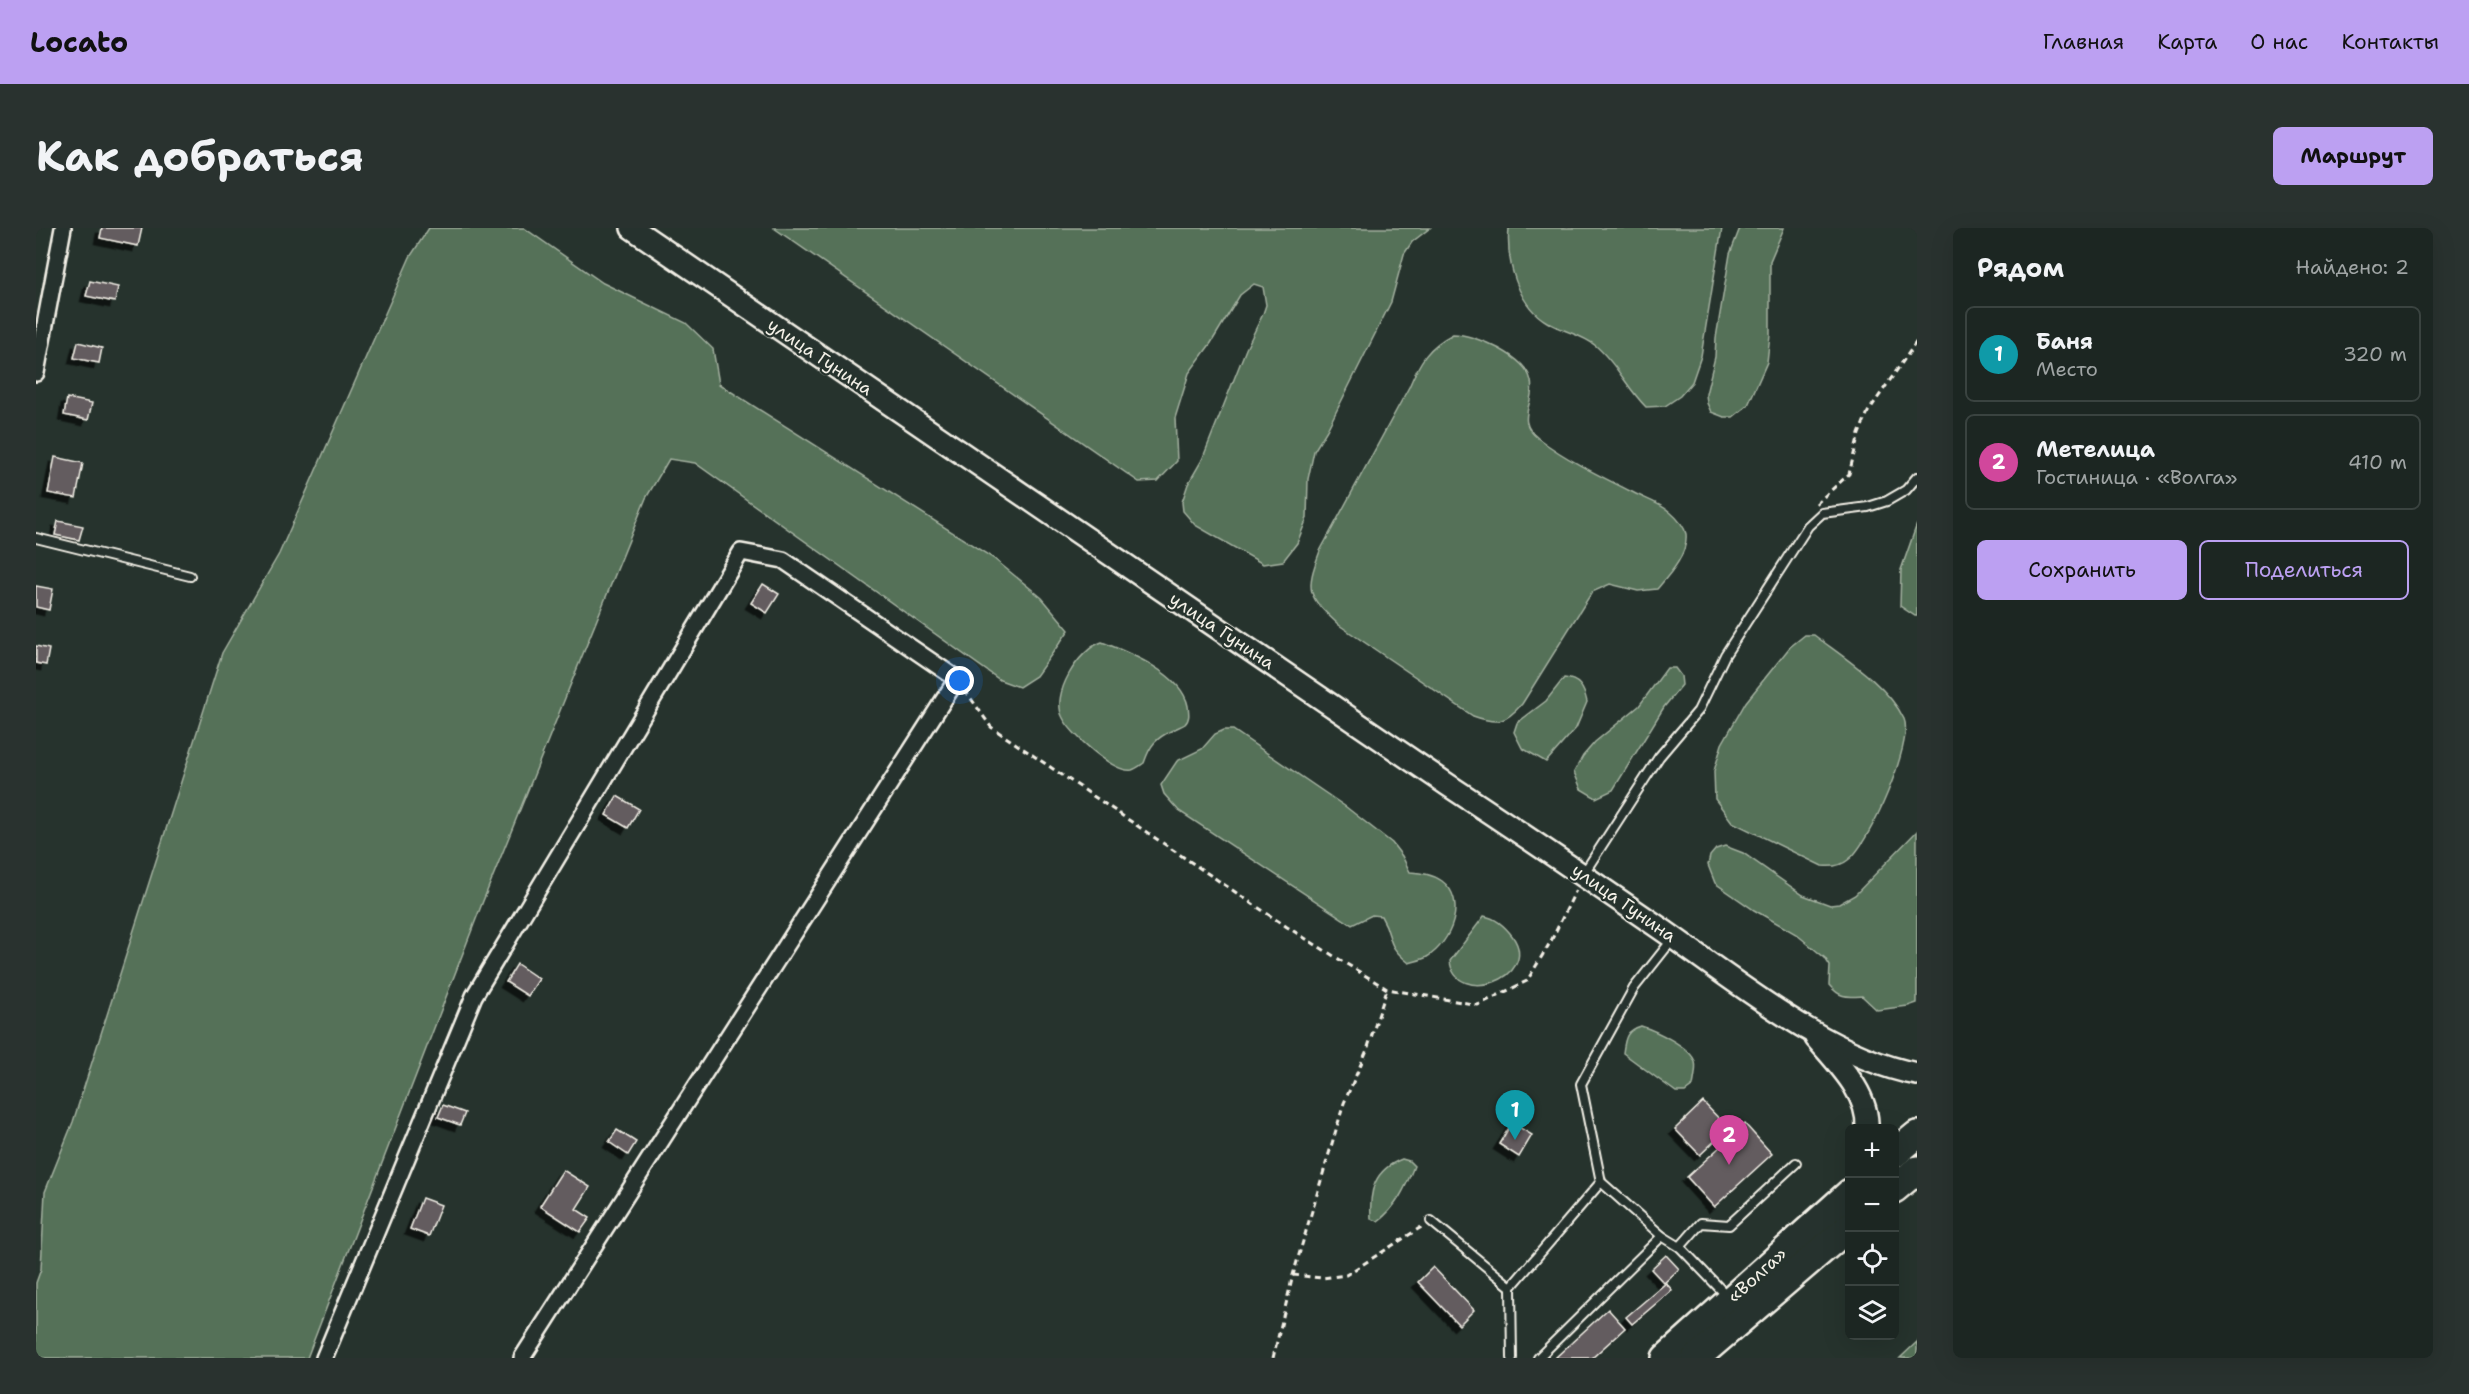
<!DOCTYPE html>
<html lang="ru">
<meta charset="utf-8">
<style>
:root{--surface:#1c2622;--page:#29322f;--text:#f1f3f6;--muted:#a0a5a5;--line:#3a4340;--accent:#bca0f2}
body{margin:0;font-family:"Shantell Sans",sans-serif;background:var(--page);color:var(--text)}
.controls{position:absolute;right:18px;bottom:18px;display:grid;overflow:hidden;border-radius:9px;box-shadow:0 6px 24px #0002}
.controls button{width:54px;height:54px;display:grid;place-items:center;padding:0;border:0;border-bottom:2px solid var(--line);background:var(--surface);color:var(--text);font:30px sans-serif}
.you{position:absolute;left:924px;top:453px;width:21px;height:21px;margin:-15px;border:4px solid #fff;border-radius:50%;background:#1a73e8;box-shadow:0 0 0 9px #1a73e833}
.badge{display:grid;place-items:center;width:39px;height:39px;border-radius:50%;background:var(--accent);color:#fff;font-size:20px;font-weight:700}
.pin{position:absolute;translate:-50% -50px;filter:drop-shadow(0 2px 3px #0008)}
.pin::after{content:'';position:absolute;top:32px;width:21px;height:18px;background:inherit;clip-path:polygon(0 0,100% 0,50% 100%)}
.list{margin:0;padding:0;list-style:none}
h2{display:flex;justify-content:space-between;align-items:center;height:78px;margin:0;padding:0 24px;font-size:26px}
h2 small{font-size:20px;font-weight:400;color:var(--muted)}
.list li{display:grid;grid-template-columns:39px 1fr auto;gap:18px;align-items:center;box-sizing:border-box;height:96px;margin:0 12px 12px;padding:0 12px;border:2px solid var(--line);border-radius:9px}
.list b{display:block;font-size:22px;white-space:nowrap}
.list p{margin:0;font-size:20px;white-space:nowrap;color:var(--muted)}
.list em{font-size:20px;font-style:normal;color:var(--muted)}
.actions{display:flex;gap:12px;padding:18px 24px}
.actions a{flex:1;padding:14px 0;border:2px solid var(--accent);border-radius:9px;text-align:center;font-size:21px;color:var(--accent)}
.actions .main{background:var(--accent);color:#111}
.icon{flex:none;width:33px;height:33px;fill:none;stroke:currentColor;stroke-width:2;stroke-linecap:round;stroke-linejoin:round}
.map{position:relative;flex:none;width:1881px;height:1130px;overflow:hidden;border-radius:9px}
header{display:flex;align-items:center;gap:36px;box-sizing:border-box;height:84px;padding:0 30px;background:var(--accent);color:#111}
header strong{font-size:28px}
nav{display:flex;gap:33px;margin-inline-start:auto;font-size:21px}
.intro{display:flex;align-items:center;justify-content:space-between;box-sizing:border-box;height:144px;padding:0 36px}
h1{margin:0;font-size:42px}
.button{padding:15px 27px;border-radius:9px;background:var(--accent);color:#111;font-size:21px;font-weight:700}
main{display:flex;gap:36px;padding:0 36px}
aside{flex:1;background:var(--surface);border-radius:9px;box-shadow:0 6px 24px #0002}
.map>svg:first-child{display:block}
</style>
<header>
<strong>Locato</strong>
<nav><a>Главная</a><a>Карта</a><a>О нас</a><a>Контакты</a></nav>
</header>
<div class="intro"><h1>Как добраться</h1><a class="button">Маршрут</a></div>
<main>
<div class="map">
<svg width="1881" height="1130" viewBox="0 0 1881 1130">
<defs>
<filter id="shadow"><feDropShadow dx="-5.5" dy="5.5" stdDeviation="0" flood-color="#0009"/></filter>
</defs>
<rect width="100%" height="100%" fill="#26332d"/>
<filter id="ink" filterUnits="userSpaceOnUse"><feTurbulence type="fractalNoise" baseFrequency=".0167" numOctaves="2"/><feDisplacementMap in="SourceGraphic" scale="12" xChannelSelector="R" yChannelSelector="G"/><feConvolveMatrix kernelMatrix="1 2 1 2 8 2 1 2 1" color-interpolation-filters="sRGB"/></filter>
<g filter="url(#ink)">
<g fill="#547159" stroke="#a4b1a0" stroke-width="1.5">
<polygon points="393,0 488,0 567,55 650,95 677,121 683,156 957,330 1006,370 1033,402 1000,448 983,459 964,452 659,235 633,231 610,270 447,673 271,1130 0,1130 0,1055 5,1041 9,964 37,894 186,425 243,326 374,29"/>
<polygon points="738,0 1394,0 1376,14 1368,26 1355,74 1291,202 1278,223 1272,251 1271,290 1261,315 1247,333 1227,336 1159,297 1147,283 1146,274 1152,256 1166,232 1210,121 1227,86 1230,77 1227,59 1218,56 1204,67 1175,115 1153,145 1139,190 1141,233 1122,253 1103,254"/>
<path d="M1473,0h213l-21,128 -9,26 -12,14 -15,10 -19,1c-19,-19 -29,-43 -50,-61 -14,-12 -33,-14 -49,-24 -30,-17 -41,-62 -38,-94z"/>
<polygon points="1704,0 1748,0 1734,33 1734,107 1731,134 1712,177 1697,189 1688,189 1675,184 1671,175 1670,166 1679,129 1680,110 1694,26"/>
<path d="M1417,106c22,0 74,23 78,47 5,24 -18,38 8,58 28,21 61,37 91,52 13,7 30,12 40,21 7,6 14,13 16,22 2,21 -17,41 -29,55l-19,2 -28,-7 -18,8 -70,112c-17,19 -24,21 -49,12l-134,-91c-32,-29 -34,-34 -19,-74l89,-164c11,-26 19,-40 44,-53z"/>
<polygon points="1881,296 1881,388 1879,388 1864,378 1865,342"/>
<path d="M1769,407h9c29,22 74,50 90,84 10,22 -35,127 -56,141 -7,6 -17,7 -26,6l-90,-44 -17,-23 -1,-28 8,-27 24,-42 44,-55z"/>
<path d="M1066,414c28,11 80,32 86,64 1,7 2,13 -3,18 -3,2 -9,4 -12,6 -17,8 -23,15 -29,33 -3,2 -8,6 -12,7 -19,3 -61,-36 -69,-52 -13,-23 16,-69 39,-76z"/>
<polygon points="1631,440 1639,440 1645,448 1646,457 1628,479 1577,562 1560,570 1545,561 1538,544 1547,528 1559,514 1603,478"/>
<path d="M1528,450c15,1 20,10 23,24l-11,26 -30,34 -24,-14 -8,-16 3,-9 29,-22z"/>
<path d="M1188,502h9l113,77 46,36 10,13 8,16c11,1 22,2 32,9 26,19 9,62 -15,76 -5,3 -12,4 -18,6 -26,-21 -14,-24 -28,-47l-9,-1 -20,10 -173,-114 -15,-17 -3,-9 16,-24 25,-12 13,-15z"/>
<path d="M1881,603v172l-9,3 -31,4 -15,-14c-16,1 -22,2 -33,-11l1,-19 -5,-8 -29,-24 -42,-24 -39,-27 -7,-18 2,-9 6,-7 9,-3 18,7 60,42 27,10 9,-1 16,-9z"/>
<path d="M1448,688c12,2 21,10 29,21 28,42 -58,70 -63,24z"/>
<path d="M1605,798c13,4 50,21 54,36 2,6 -1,17 -2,24l-8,6h-9l-53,-39c2,-14 2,-22 18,-27z"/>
<path d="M1366,931l7,2 5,5c-8,21 -18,42 -36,55l-7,-2c-2,-28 3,-49 31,-60z"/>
<polygon points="1881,1114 1881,1130 1864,1130"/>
</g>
<g fill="#645b5f" stroke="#f4f1e8" stroke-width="1.5" filter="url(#shadow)">
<polygon points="66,0 106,0 102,18 64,10"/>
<polygon points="54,53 82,59 79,74 50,68"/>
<polygon points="42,114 66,120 63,135 38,130"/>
<polygon points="31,170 56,175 52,192 28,187"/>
<polygon points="19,229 47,235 40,270 12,265"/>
<polygon points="22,293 47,298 43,312 19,307"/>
<polygon points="727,356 743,366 731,385 715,375"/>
<polygon points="0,358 17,361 13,382 0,379"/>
<polygon points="0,418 13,421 10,437 0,435"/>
<polygon points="581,568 603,581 592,600 570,587"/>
<polygon points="481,736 503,751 492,768 470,754"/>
<polygon points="1667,874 1692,900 1664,927 1639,901"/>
<polygon points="407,877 429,885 424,897 402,889"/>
<polygon points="1476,895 1496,907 1483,929 1463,916"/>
<polygon points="1709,896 1736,926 1678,979 1651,949"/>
<polygon points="581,902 600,914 592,927 573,914"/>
<polygon points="527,942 554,959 540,981 554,990 544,1004 504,978"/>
<polygon points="386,970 405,977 393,1008 374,1001"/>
<polygon points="1630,1027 1643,1041 1628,1055 1615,1041"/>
<polygon points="1397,1039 1438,1082 1423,1097 1382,1054"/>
<polygon points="1630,1055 1636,1062 1596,1096 1590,1089"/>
<polygon points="1572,1081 1589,1100 1556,1130 1519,1130"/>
</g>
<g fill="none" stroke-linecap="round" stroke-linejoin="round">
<defs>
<g id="lane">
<polyline points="0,310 154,348"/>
<polyline points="1548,645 1623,529 1662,483 1689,427 1772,298 1786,285 1832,279 1851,273 1870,262 1881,249"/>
<polyline points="1565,954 1545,856 1598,760 1636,712"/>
<polyline points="1395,993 1475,1059"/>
<polyline points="1644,1019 1665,995 1693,997 1760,935"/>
<polyline points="1476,1130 1475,1059 1565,954 1626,1008 1644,1019 1691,1068"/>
<polyline points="1502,1130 1626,1008"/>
</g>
<g id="street">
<polyline points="0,145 27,0"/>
<polyline points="288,1130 438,768 705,324 747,332 921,451 486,1130"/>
</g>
<g id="secondary">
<path d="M596,0l816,557c73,48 145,97 216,146 73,51 166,127 253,143"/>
<path d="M1780,810c21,25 53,55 51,90"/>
</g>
<g id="highway">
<polyline points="1858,926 1881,907"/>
<polyline points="1858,961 1881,942"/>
<polyline points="1630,1130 1814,965"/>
<polyline points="1660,1130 1814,998"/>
</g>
</defs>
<use href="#lane" stroke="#f4f1e8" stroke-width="12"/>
<use href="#street" stroke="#f4f1e8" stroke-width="20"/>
<use href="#secondary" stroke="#f4f1e8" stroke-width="26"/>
<use href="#highway" stroke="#f4f1e8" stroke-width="32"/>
<g stroke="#f4f1e8" stroke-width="3" stroke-dasharray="6 4.5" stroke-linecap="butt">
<polyline points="1780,276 1813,246 1823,206 1832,184 1881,113"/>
<polyline points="929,462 955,499 1251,699 1351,761 1442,777 1491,753 1515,713 1540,662"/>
<polyline points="1257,1047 1286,1050 1310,1047 1387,998"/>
<polyline points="1237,1130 1257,1047 1308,875 1331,822 1351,761"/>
</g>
<use href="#lane" stroke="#26332d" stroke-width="8"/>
<use href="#street" stroke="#26332d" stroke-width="15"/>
<use href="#secondary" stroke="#26332d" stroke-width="21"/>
<use href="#highway" stroke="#26332d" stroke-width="27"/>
</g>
</g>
<g text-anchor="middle" stroke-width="4.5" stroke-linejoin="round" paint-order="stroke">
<g font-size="18" fill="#f4f1e8" stroke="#26332d">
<text transform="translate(784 129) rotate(34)" y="6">улица Гунина</text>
<text transform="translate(1186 403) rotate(34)" y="6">улица Гунина</text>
<text transform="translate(1588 675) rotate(35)" y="6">улица Гунина</text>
<text transform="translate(1721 1047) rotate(-42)" y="6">«Волга»</text>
</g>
</g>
</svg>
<div class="controls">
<button>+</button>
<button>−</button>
<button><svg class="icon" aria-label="locate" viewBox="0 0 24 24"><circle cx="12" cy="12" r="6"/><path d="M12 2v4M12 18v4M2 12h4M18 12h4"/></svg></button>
<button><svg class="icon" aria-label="layers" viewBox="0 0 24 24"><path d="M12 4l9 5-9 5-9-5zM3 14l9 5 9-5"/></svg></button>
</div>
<div class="you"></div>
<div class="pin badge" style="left:1479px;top:912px;background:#0f9aa8">1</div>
<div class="pin badge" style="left:1693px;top:937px;background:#d1479c">2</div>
</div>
<aside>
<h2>Рядом<small>Найдено: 2</small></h2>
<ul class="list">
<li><span class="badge" style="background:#0f9aa8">1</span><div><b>Баня</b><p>Место</p></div><em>320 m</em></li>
<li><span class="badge" style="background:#d1479c">2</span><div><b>Метелица</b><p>Гостиница · «Волга»</p></div><em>410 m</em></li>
</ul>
<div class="actions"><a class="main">Сохранить</a><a>Поделиться</a></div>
</aside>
</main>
